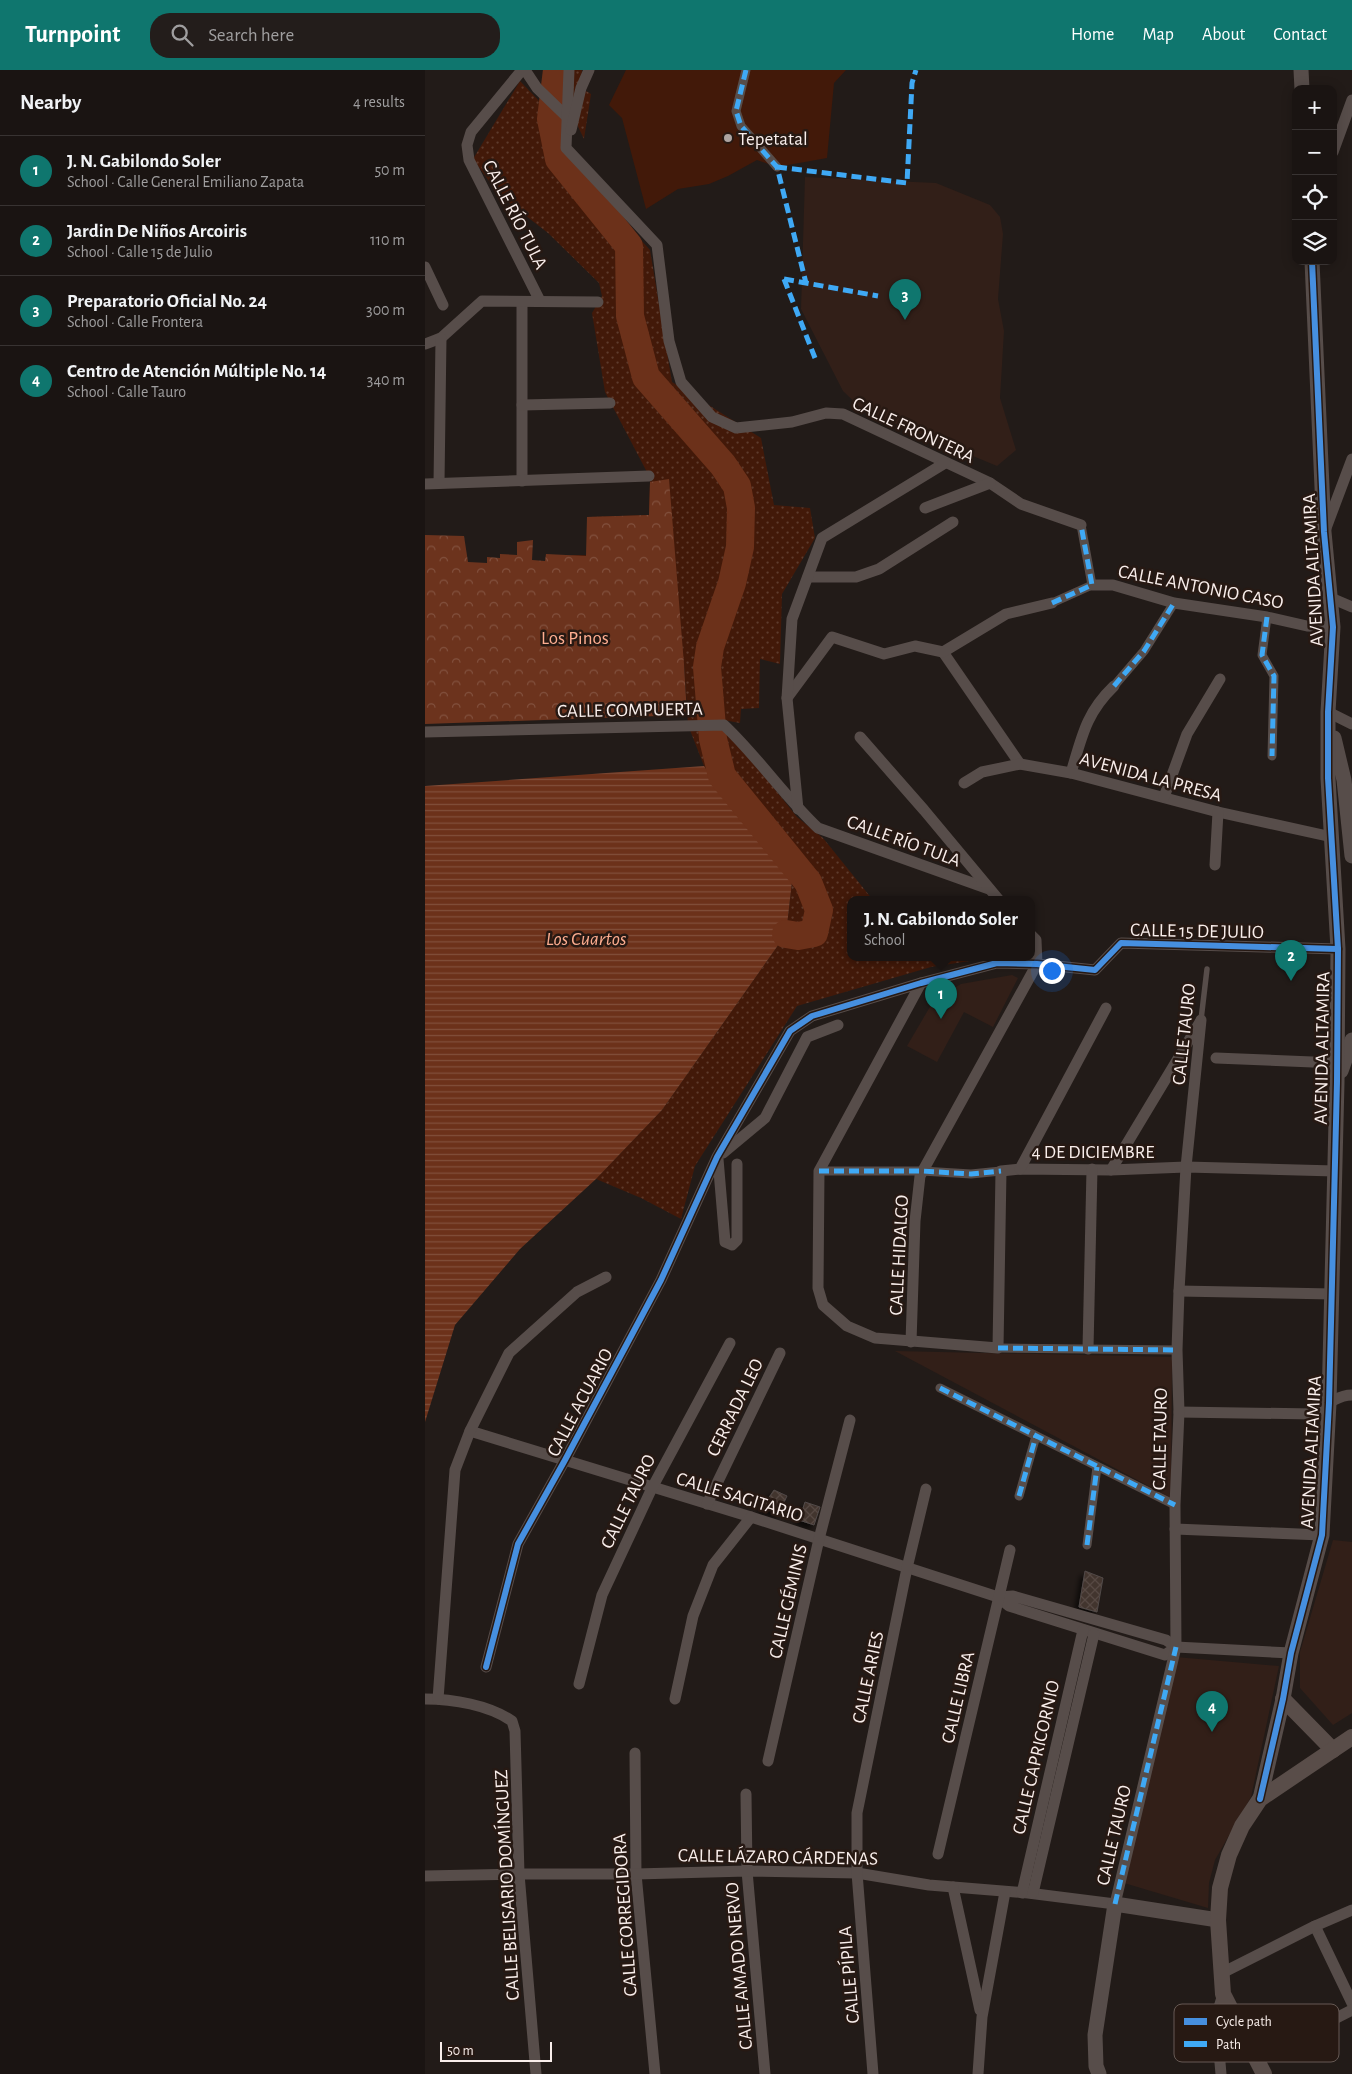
<!DOCTYPE html>
<meta charset="utf-8">
<style>
:root{--surface:#1a1412;--page:#231d1b;--text:#f1f3f6;--muted:#9f9e9f;--line:#383332;--accent:#0f766e}
body{margin:0;font-family:"Alegreya Sans",sans-serif;background:var(--page);color:var(--text)}
.controls{position:absolute;right:15px;top:15px;display:grid;overflow:hidden;border-radius:10px;box-shadow:0 2px 12px #0003}
.controls button{width:45px;height:45px;display:grid;place-items:center;padding:0;border:0;border-bottom:1px solid var(--line);background:var(--surface);color:var(--text);font:25px sans-serif}
.scale{position:absolute;left:15px;bottom:12px;width:112px;box-sizing:border-box;padding-left:5px;border:2px solid #f9eeeb;border-top:0;font-size:14px;line-height:18px;white-space:nowrap;color:#f9eeeb;-webkit-text-stroke:4px #271913;paint-order:stroke}
.you{position:absolute;left:626px;top:900px;width:18px;height:18px;margin:-12px;border:4px solid #fff;border-radius:50%;background:#1a73e8;box-shadow:0 0 0 8px #1a73e833}
.badge{display:grid;place-items:center;width:32px;height:32px;border-radius:50%;background:var(--accent);color:#fff;font-size:16px;font-weight:700}
.pin{position:absolute;translate:-50% -41px;filter:drop-shadow(0 1px 2px #0008)}
.pin::after{content:'';position:absolute;top:26px;width:18px;height:15px;background:inherit;clip-path:polygon(0 0,100% 0,50% 100%)}
.popup{position:absolute;left:422px;top:826px;width:188px;height:65px;box-sizing:border-box;display:grid;place-content:center;border-radius:10px;background:var(--surface);filter:drop-shadow(0 1px 4px #0005);font-size:16px;white-space:nowrap;color:var(--muted)}
.popup b{font-size:19px;color:var(--text)}
.popup::after{content:'';position:absolute;left:50%;top:100%;margin-left:-10px;border:10px solid transparent;border-top-color:var(--surface)}
.list{margin:0;padding:0;list-style:none}
h2{display:flex;justify-content:space-between;align-items:center;height:65px;margin:0;padding:0 20px;font-size:21px}
h2 small{font-size:16px;font-weight:400;color:var(--muted)}
.list li{display:grid;grid-template-columns:32px 1fr auto;gap:15px;align-items:center;box-sizing:border-box;height:70px;padding:0 20px;border-top:1px solid var(--line)}
.list b{display:block;font-size:19px;white-space:nowrap}
.list p{margin:0;font-size:16px;white-space:nowrap;color:var(--muted)}
.list em{font-size:16px;font-style:normal;color:var(--muted)}
.icon{flex:none;width:28px;height:28px;fill:none;stroke:currentColor;stroke-width:2;stroke-linecap:round;stroke-linejoin:round}
.map{position:relative;flex:none;width:927px;height:2004px;overflow:hidden}
header{display:flex;align-items:center;gap:30px;box-sizing:border-box;height:70px;padding:0 25px;background:var(--accent);color:#fff}
header strong{font-size:24px}
nav{display:flex;gap:28px;margin-inline-start:auto;font-size:18px}
.search{width:350px;height:45px;background:var(--page);display:flex;align-items:center;gap:12px;box-sizing:border-box;padding:0 18px;border-radius:20px;color:var(--muted);font-size:19px}
main{display:flex}
aside{flex:1;background:var(--surface)}
.map>svg:first-child{display:block}
</style>
<header>
<strong>Turnpoint</strong>
<div class="search"><svg class="icon" aria-label="search" viewBox="0 0 24 24"><circle cx="10" cy="10" r="6"/><path d="M15 15l6 6"/></svg>Search here</div>
<nav><a>Home</a><a>Map</a><a>About</a><a>Contact</a></nav>
</header>
<main>
<aside>
<h2>Nearby<small>4 results</small></h2>
<ul class="list">
<li><span class="badge">1</span><div><b>J. N. Gabilondo Soler</b><p>School · Calle General Emiliano Zapata</p></div><em>50 m</em></li>
<li><span class="badge">2</span><div><b>Jardin De Niños Arcoiris</b><p>School · Calle 15 de Julio</p></div><em>110 m</em></li>
<li><span class="badge">3</span><div><b>Preparatorio Oficial No. 24</b><p>School · Calle Frontera</p></div><em>300 m</em></li>
<li><span class="badge">4</span><div><b>Centro de Atención Múltiple No. 14</b><p>School · Calle Tauro</p></div><em>340 m</em></li>
</ul>
</aside>
<div class="map">
<svg width="927" height="2004" viewBox="0 0 927 2004">
<defs>
<pattern id="grass-dots" width="8" height="8" patternUnits="userSpaceOnUse" patternTransform="scale(1.25)"><rect width="8" height="8" fill="#421909"/><path d="M2 2h.1M6 6h.1" fill="none" stroke="#5e3b2d" stroke-width="1.8" stroke-linecap="round"/></pattern>
<pattern id="forest-crowns" width="20" height="18" patternUnits="userSpaceOnUse" patternTransform="scale(1.25)"><rect width="20" height="18" fill="#6c331d"/><path d="M2 6a3 3 0 1 1 6 0M12 15a3 3 0 1 1 6 0" fill="none" stroke="#82513e"/></pattern>
<pattern id="water-rules" width="6" height="5" patternUnits="userSpaceOnUse" patternTransform="scale(1.25)"><rect width="6" height="5" fill="#6c311a"/><path d="M0 2.5h6" fill="none" stroke="#824f3b"/></pattern>
<pattern id="building-cross-hatch" width="8" height="8" patternUnits="userSpaceOnUse" patternTransform="scale(1.25)"><rect width="8" height="8" fill="#43342f"/><path d="M0 0l8 8M0 8l8-8" fill="none" stroke="#564843"/></pattern>
<filter id="shadow"><feDropShadow dx="-4.5" dy="4.5" stdDeviation="2.5" flood-color="#0009"/></filter>
</defs>
<rect width="100%" height="100%" fill="#221b18"/>
<g fill="#321f18">
<polygon points="380,107 511,113 565,135 575,147 578,164 573,229 579,261 575,328 591,380 572,396 439,341 418,321 376,239"/>
<polygon points="587,905 593,908 568,957 539,942 512,992 482,976 506,935 522,922 536,914"/>
<polygon points="470,1281 747,1287 746,1428"/>
<polygon points="908,1470 927,1472 927,1643 908,1655 875,1618 875,1582"/>
<polygon points="751,1587 854,1596 826,1727 790,1790 784,1813 783,1838 699,1813"/>
</g>
<polygon fill="url(#grass-dots)" points="124,0 157,0 156,18 166,24 159,69 145,40 137,55 143,90 225,180 247,312 336,368 349,435 385,438 390,468 357,524 355,594 335,589 334,638 316,639 315,653 298,650 299,655 372,747 398,768 448,830 426,830 426,888 564,888 506,897 372,936 270,1096 256,1149 216,1128 171,1109 237,1040 361,864 368,803 340,769 298,724 279,696 263,655 259,594 146,485 162,485 162,447 224,445 225,412 224,406 180,322 167,243 177,226 174,213 123,163 74,125 48,89 95,11 120,37 123,19"/>
<polygon fill="url(#forest-crowns)" points="244,409 259,594 262,645 0,654 0,465 39,466 43,492 62,493 62,487 75,488 75,484 92,485 92,472 108,470 107,490 120,491 121,484 161,486 162,447 224,445 225,412"/>
<polygon fill="#421909" points="201,0 421,0 409,13 402,88 352,97 332,90 303,106 284,114 253,119 221,139 197,48 184,35"/>
<path fill="url(#water-rules)" d="M279,696c26,39 60,71 89,107l-7,61 -124,176 -66,69 -76,70 -65,76 -30,97v-636z"/>
<g fill="none" stroke-linecap="round" stroke-linejoin="round">
<polyline stroke="#6c311a" stroke-width="28" points="132,0 126,49 134,89 204,176 205,246 221,307 298,395 312,416 316,438 315,477 307,513 285,577 282,597 288,669 297,706 383,812 394,840 389,863 373,866 361,864"/>
</g>
<g fill="url(#building-cross-hatch)" stroke="#514a48" filter="url(#shadow)">
<polygon points="349,1420 362,1426 354,1443 337,1438"/>
<polygon points="380,1432 395,1437 389,1455 374,1450"/>
<polygon points="660,1501 678,1508 672,1542 654,1537"/>
</g>
<g fill="none" stroke-linecap="round" stroke-linejoin="round">
<polyline stroke="#574d4a" stroke-width="5.5" points="776,950 782,899"/>
<g stroke="#574d4a" stroke-width="9">
<polyline points="321,0 311,41 316,56 352,97"/>
<polyline points="627,533 667,515 656,455"/>
<polyline points="842,547 837,585 849,606 847,686"/>
<polyline points="689,616 719,581 749,533"/>
<polyline points="394,1101 497,1101 546,1104 576,1101"/>
<polyline points="573,1278 752,1280"/>
<polyline points="515,1318 750,1435"/>
<polyline points="594,1426 611,1366"/>
<polyline points="662,1475 672,1397"/>
</g>
<g stroke="#574d4a" stroke-width="11">
<polyline points="97,0 46,62 42,75 44,90 115,231"/>
<polyline points="100,0 112,18 141,46"/>
<polyline points="144,0 141,78 232,175 244,271 256,312 287,347 311,358 367,352 401,343 418,344 565,413 596,434 656,455"/>
<polyline points="146,60 156,18 164,0"/>
<polyline points="908,82 927,30"/>
<polyline points="0,197 18,235"/>
<polyline points="97,232 97,411"/>
<polyline points="0,274 16,268 57,231 173,232"/>
<polyline points="97,335 185,333"/>
<polyline points="14,413 16,268"/>
<polyline points="0,414 224,406"/>
<polyline points="500,438 565,413"/>
<polyline points="901,458 927,389"/>
<polyline points="383,507 431,507 454,499 528,452"/>
<polyline points="667,515 688,515 749,533 842,547 882,556 908,557"/>
<polyline points="906,528 927,537"/>
<polyline points="518,582 595,694"/>
<polyline points="362,628 407,567 459,584 490,576 518,582 581,544 627,533"/>
<polyline points="903,642 927,654"/>
<path d="M0,662l299,-7c34,32 60,71 94,103l171,61"/>
<polyline points="435,667 499,740 574,830"/>
<path d="M646,703c11,-37 15,-60 43,-87"/>
<polyline points="539,713 557,702 595,694 646,703 793,742 907,767"/>
<polyline points="739,727 762,664 795,609"/>
<polyline points="373,739 362,628 367,549 397,468 520,393"/>
<polyline points="790,795 793,742"/>
<polyline points="606,865 611,870 612,894"/>
<polyline points="496,913 394,1101 393,1218 398,1235 422,1256 450,1268 573,1278 576,1101 595,1099 686,1100 761,1097 910,1101"/>
<polyline points="791,988 912,993"/>
<polyline points="298,1083 340,1048 382,967 413,955"/>
<polyline points="293,1089 300,1172 307,1175 312,1170 312,1094"/>
<polyline points="595,1099 681,938"/>
<polyline points="686,1100 775,952"/>
<polyline points="754,1221 907,1224"/>
<polyline points="486,1272 490,1151 495,1106 612,894"/>
<polyline points="663,1279 667,1099"/>
<path d="M754,1342l135,2c11,-8 23,-19 38,-19"/>
<polyline points="45,1361 326,1447 573,1527 584,1536 740,1585 751,1577 741,1570 588,1526 573,1527"/>
<polyline points="282,1434 355,1283"/>
<polyline points="750,1459 897,1465"/>
<polyline points="751,1577 866,1583"/>
<polyline points="61,1597 93,1474 140,1390 236,1210 292,1087 365,961 387,946 496,913 572,893 612,894 670,900 696,873 913,879"/>
<polyline points="154,1614 177,1525 227,1418 305,1273"/>
<path d="M0,1629c28,0 64,6 87,22l3,10 4,143 17,200"/>
<polyline points="13,1629 30,1400 45,1361 84,1283 152,1222 181,1207"/>
<polyline points="250,1629 268,1546 288,1495 326,1447"/>
<polyline points="210,1683 211,1804 230,2004"/>
<polyline points="343,1691 394,1469 425,1350"/>
<polyline points="321,1724 322,1801 340,2004"/>
<polyline points="513,1784 585,1480"/>
<polyline points="0,1806 94,1804 211,1804 322,1801 432,1803 504,1815 603,1823 690,1834 751,1577 750,1435 754,1342 752,1280 754,1221 761,1097 776,950"/>
<polyline points="528,1817 555,1940"/>
<polyline points="597,1823 658,1560"/>
<polyline points="608,1823 669,1564"/>
<polyline points="890,1856 927,1933"/>
<polyline points="795,1904 890,1856 927,1840"/>
<polyline points="831,1989 927,1940"/>
<polyline points="448,2004 432,1803 432,1743 482,1498 501,1419"/>
<polyline points="553,2004 557,1947 580,1822"/>
<polyline points="796,2004 791,1947 798,1924"/>
</g>
<g stroke="#574d4a" stroke-width="15">
<polyline points="876,0 877,19"/>
<polyline points="909,668 919,710 927,786"/>
<polyline points="916,1001 927,970"/>
<polyline points="835,1729 858,1629 866,1583 897,1465 904,1333 912,1012 913,879 903,708 903,642 908,557 899,462 887,191"/>
<polyline points="674,2004 671,1996 670,1965 690,1834 793,1850"/>
</g>
<g stroke="#594d49" stroke-width="16">
<polyline points="858,1629 908,1680"/>
<polyline points="839,2004 798,1924 793,1850 795,1818 804,1785 817,1756 835,1729 927,1667"/>
</g>
<g stroke="#3fa9f5" stroke-width="5" stroke-dasharray="10 5" stroke-linecap="butt">
<polyline points="321,0 311,41 316,56 352,97 381,213"/>
<polyline points="352,97 482,113 487,13 491,0"/>
<polyline points="359,209 453,226"/>
<polyline points="359,209 390,288"/>
<polyline points="627,533 667,515 656,455"/>
<polyline points="842,547 837,585 849,606 847,686"/>
<polyline points="689,616 719,581 749,533"/>
<polyline points="394,1101 497,1101 546,1104 576,1101"/>
<polyline points="573,1278 752,1280"/>
<polyline points="515,1318 750,1435"/>
<polyline points="594,1426 611,1366"/>
<polyline points="662,1475 672,1397"/>
<polyline points="690,1834 751,1577"/>
</g>
<defs>
<g id="cycleway">
<polyline points="61,1597 93,1474 140,1390 236,1210 292,1087 365,961 387,946 496,913 572,893 612,894 670,900 696,873 913,879"/>
<polyline points="835,1729 858,1629 866,1583 897,1465 904,1333 912,1012 913,879 903,708 903,642 908,557 899,462 887,191"/>
</g>
</defs>
<use href="#cycleway" stroke="#271913" stroke-width="9"/>
<use href="#cycleway" stroke="#468fdf" stroke-width="6"/>
</g>
<circle fill="#aea4a1" stroke="#271913" stroke-width="2" cx="303" cy="68" r="5"/>
<g text-anchor="middle" stroke-width="5" stroke-linejoin="round" paint-order="stroke">
<g font-size="19" fill="#f9eeeb" stroke="#271913" text-anchor="start">
<text x="313" y="75">Tepetatal</text>
</g>
<g font-size="19" fill="#f9eeeb" stroke="#271913">
<text transform="translate(91 144) rotate(63)" y="7">CALLE RÍO TULA</text>
<text transform="translate(489 359) rotate(25)" y="7">CALLE FRONTERA</text>
<text transform="translate(887 500) rotate(-93)" y="7">AVENIDA ALTAMIRA</text>
<text transform="translate(776 516) rotate(11)" y="7">CALLE ANTONIO CASO</text>
<text transform="translate(205 639) rotate(-1)" y="7">CALLE COMPUERTA</text>
<text transform="translate(726 706) rotate(15)" y="7">AVENIDA LA PRESA</text>
<text transform="translate(479 770) rotate(20)" y="7">CALLE RÍO TULA</text>
<text transform="translate(772 860) rotate(1)" y="7">CALLE 15 DE JULIO</text>
<text transform="translate(758 964) rotate(-84)" y="7">CALLE TAURO</text>
<text transform="translate(896 978) rotate(-89)" y="7">AVENIDA ALTAMIRA</text>
<text x="668" y="1088">4 DE DICIEMBRE</text>
<text transform="translate(473 1185) rotate(-87)" y="7">CALLE HIDALGO</text>
<text transform="translate(154 1332) rotate(-62)" y="7">CALLE ACUARIO</text>
<text transform="translate(309 1337) rotate(-64)" y="7">CERRADA LEO</text>
<text transform="translate(734 1369) rotate(-89)" y="7">CALLE TAURO</text>
<text transform="translate(885 1382) rotate(-87)" y="7">AVENIDA ALTAMIRA</text>
<text transform="translate(315 1426) rotate(17)" y="7">CALLE SAGITARIO</text>
<text transform="translate(202 1431) rotate(-64)" y="7">CALLE TAURO</text>
<text transform="translate(362 1531) rotate(-77)" y="7">CALLE GÉMINIS</text>
<text transform="translate(442 1607) rotate(-78)" y="7">CALLE ARIES</text>
<text transform="translate(532 1627) rotate(-77)" y="7">CALLE LIBRA</text>
<text transform="translate(610 1687) rotate(-77)" y="7">CALLE CAPRICORNIO</text>
<text transform="translate(688 1765) rotate(-77)" y="7">CALLE TAURO</text>
<text transform="translate(353 1786) rotate(1)" y="7">CALLE LÁZARO CÁRDENAS</text>
<text transform="translate(81 1815) rotate(-93)" y="7">CALLE BELISARIO DOMÍNGUEZ</text>
<text transform="translate(199 1845) rotate(-94)" y="7">CALLE CORREGIDORA</text>
<text transform="translate(313 1896) rotate(-95)" y="7">CALLE AMADO NERVO</text>
<text transform="translate(423 1905) rotate(-95)" y="7">CALLE PÍPILA</text>
</g>
<g font-size="19" fill="#feae91" stroke="#271913">
<text x="150" y="574">Los Pinos</text>
</g>
<g font-size="20" font-style="italic" fill="#fbab8e" stroke="#271913">
<text x="161" y="875">Los Cuartos</text>
</g>
</g>
<rect x="749" y="1934" width="165" height="58" rx="8" fill="#271913" stroke="#665954" stroke-width="1"/>
<rect x="759" y="1948" width="23" height="7" fill="#468fdf"/>
<rect x="759" y="1971" width="23" height="6" fill="#3fa9f5"/>
<g font-size="14" fill="#f9eeeb">
<text x="791" y="1956">Cycle path</text>
<text x="791" y="1979">Path</text>
</g>
</svg>
<div class="controls">
<button>+</button>
<button>−</button>
<button><svg class="icon" aria-label="locate" viewBox="0 0 24 24"><circle cx="12" cy="12" r="6"/><path d="M12 2v4M12 18v4M2 12h4M18 12h4"/></svg></button>
<button><svg class="icon" aria-label="layers" viewBox="0 0 24 24"><path d="M12 4l9 5-9 5-9-5zM3 14l9 5 9-5"/></svg></button>
</div>
<div class="scale">50 m</div>
<div class="you"></div>
<div class="pin badge" style="left:516px;top:949px">1</div>
<div class="popup"><b>J. N. Gabilondo Soler</b>School</div>
<div class="pin badge" style="left:866px;top:911px">2</div>
<div class="pin badge" style="left:480px;top:250px">3</div>
<div class="pin badge" style="left:787px;top:1662px">4</div>
</div>
</main>
